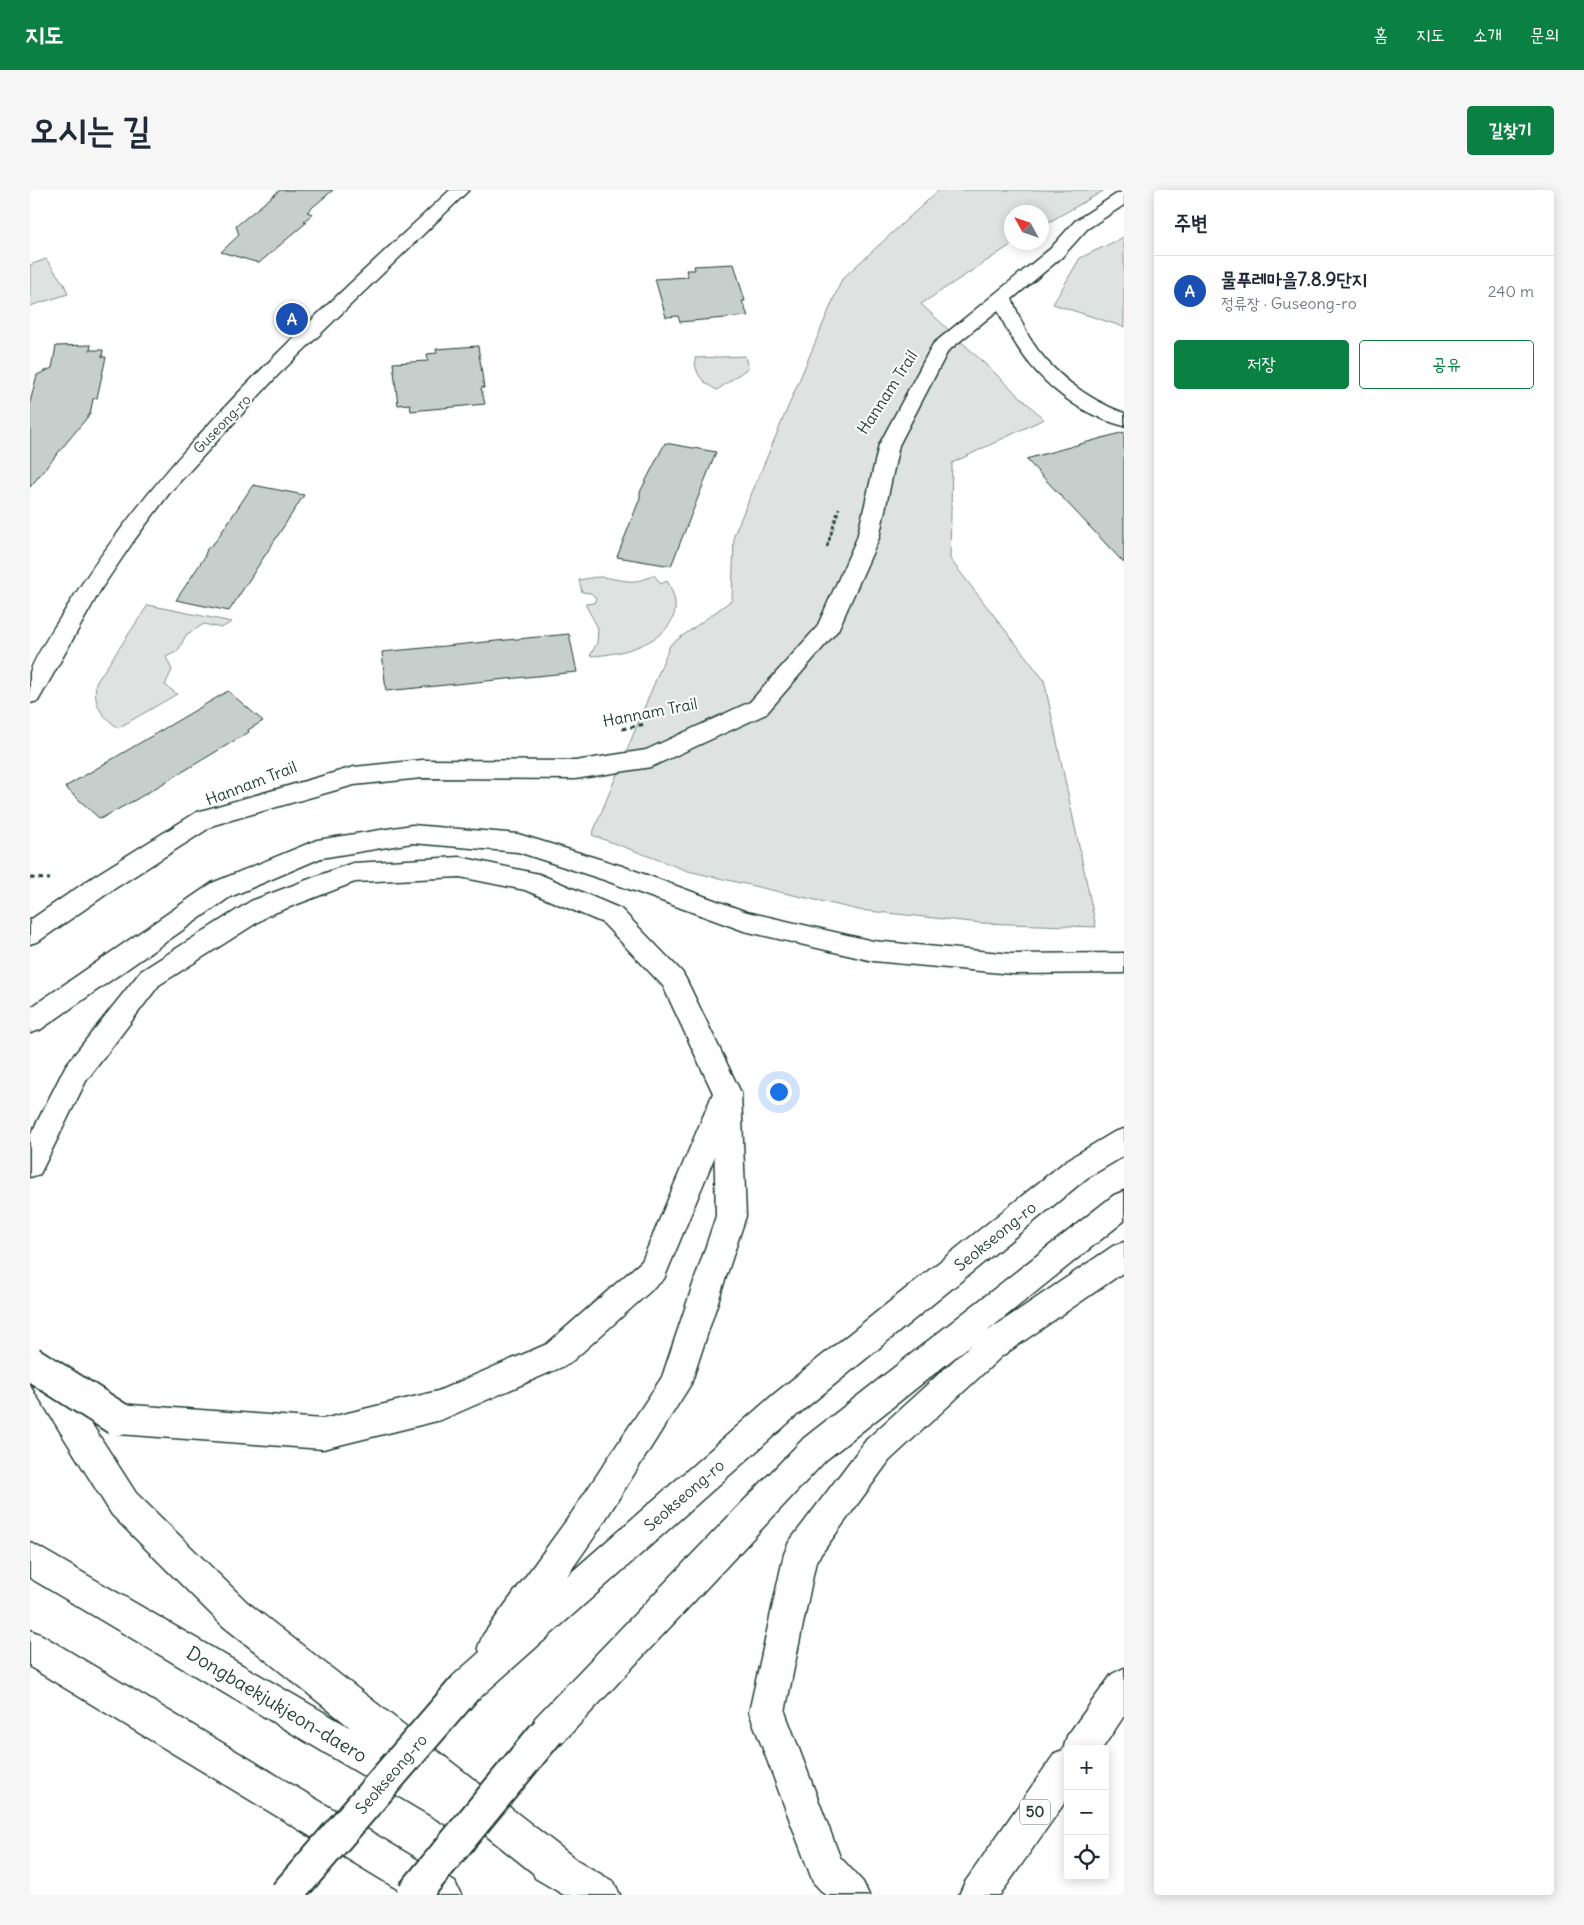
<!DOCTYPE html>
<html lang="ko">
<meta charset="utf-8">
<style>
:root{--surface:#fff;--page:#f6f6f7;--text:#1f2937;--muted:#747a83;--line:#e0e1e3;--accent:#0b8043}
body{margin:0;font-family:Delius,"Poor Story",sans-serif;background:var(--page);color:var(--text)}
.controls{position:absolute;right:15px;bottom:15px;display:grid;overflow:hidden;border-radius:5px;box-shadow:0 2px 12px #0003}
.controls button{width:45px;height:45px;display:grid;place-items:center;padding:0;border:0;border-bottom:1px solid var(--line);background:var(--surface);color:var(--text);font:25px sans-serif}
.compass{position:absolute;left:974px;top:15px;width:45px;height:45px;border-radius:50%;background:var(--surface);box-shadow:0 2px 12px #0003;rotate:310deg}
.you{position:absolute;left:748px;top:901px;width:18px;height:18px;margin:-12px;border:4px solid #fff;border-radius:50%;background:#1a73e8;box-shadow:0 0 0 8px #1a73e833}
.badge{display:grid;place-items:center;width:32px;height:32px;border-radius:50%;background:var(--accent);color:#fff;font-size:16px;font-weight:700}
.pin{position:absolute;translate:-50% -50%;border:2px solid #fff;box-shadow:0 1px 5px #0006}
.list{margin:0;padding:0;list-style:none}
h2{display:flex;justify-content:space-between;align-items:center;height:65px;margin:0;padding:0 20px;font-size:21px}
h2 small{font-size:16px;font-weight:400;color:var(--muted)}
.list li{display:grid;grid-template-columns:32px 1fr auto;gap:15px;align-items:center;box-sizing:border-box;height:70px;padding:0 20px;border-top:1px solid var(--line)}
.list b{display:block;font-size:19px;white-space:nowrap}
.list p{margin:0;font-size:16px;white-space:nowrap;color:var(--muted)}
.list em{font-size:16px;font-style:normal;color:var(--muted)}
.actions{display:flex;gap:10px;padding:15px 20px}
.actions a{flex:1;padding:11px 0;border:1px solid var(--accent);border-radius:5px;text-align:center;font-size:18px;color:var(--accent)}
.actions .main{background:var(--accent);color:#fff}
.icon{flex:none;width:28px;height:28px;fill:none;stroke:currentColor;stroke-width:2;stroke-linecap:round;stroke-linejoin:round}
.map{position:relative;flex:none;width:1094px;height:1705px;overflow:hidden;border-radius:5px}
header{display:flex;align-items:center;gap:30px;box-sizing:border-box;height:70px;padding:0 25px;background:var(--accent);color:#fff}
header strong{font-size:24px}
nav{display:flex;gap:28px;margin-inline-start:auto;font-size:18px}
.intro{display:flex;align-items:center;justify-content:space-between;box-sizing:border-box;height:120px;padding:0 30px}
h1{margin:0;font-size:35px}
.button{padding:12px 22px;border-radius:5px;background:var(--accent);color:#fff;font-size:18px;font-weight:700}
main{display:flex;gap:30px;padding:0 30px}
aside{flex:1;background:var(--surface);border-radius:5px;box-shadow:0 2px 12px #0003}
.map>svg:first-child{display:block}
</style>
<header>
<strong>지도</strong>
<nav><a>홈</a><a>지도</a><a>소개</a><a>문의</a></nav>
</header>
<div class="intro"><h1>오시는 길</h1><a class="button">길찾기</a></div>
<main>
<div class="map">
<svg width="1094" height="1705" viewBox="0 0 1094 1705">
<rect width="100%" height="100%" fill="#fff"/>
<filter id="ink" filterUnits="userSpaceOnUse"><feTurbulence type="fractalNoise" baseFrequency=".02" numOctaves="2"/><feDisplacementMap in="SourceGraphic" scale="10" xChannelSelector="R" yChannelSelector="G"/><feConvolveMatrix kernelMatrix="1 2 1 2 8 2 1 2 1" color-interpolation-filters="sRGB"/></filter>
<g filter="url(#ink)">
<g fill="#dee3e2" stroke="#7e908b">
<polygon points="909,0 1075,0 1012,36 1012,22 982,22 982,52 984,53 891,114 1014,229 922,273 920,369 1014,490 1066,737 951,733 829,720 658,681 562,645 640,455 702,410 704,345 812,89"/>
<polygon points="1094,47 1094,137 1023,114 1050,68"/>
<polygon points="16,69 34,94 38,104 0,116 0,75"/>
<path d="M715,166l3,12 -31,22c-15,-8 -22,-15 -22,-32z"/>
<path d="M624,385l7,9 6,-3c32,52 -37,74 -77,75l7,-13 1,-15 -13,-24 9,-1 2,-5 -5,-5 -9,-1 -3,-12c7,-1 14,-3 20,-3 22,1 32,10 55,-2z"/>
<path d="M118,415l84,17 -11,6 -17,-4 -18,11 -8,16 -12,6 6,13 -7,15 12,9 -59,34c-17,-13 -25,-23 -22,-45z"/>
</g>
<g fill="#c7cfcc" stroke="#1f3d34">
<polygon points="250,0 303,0 277,22 283,24 274,31 277,32 229,73 191,62 209,45 206,36"/>
<polygon points="704,74 715,111 712,111 718,126 650,132 648,126 636,127 625,89 658,87 656,80 665,80 664,76"/>
<polygon points="61,155 60,160 73,160 72,167 76,167 67,208 63,209 60,224 0,297 0,212 7,185 22,178 26,156"/>
<polygon points="448,156 454,198 451,198 455,214 381,221 380,214 368,215 363,173 398,171 397,164 407,163 406,159"/>
<polygon points="1094,242 1094,373 996,269"/>
<polygon points="635,253 686,262 641,376 587,367 610,308 610,302"/>
<polygon points="223,295 274,305 199,421 146,410 174,368 177,359 185,352"/>
<polygon points="539,444 547,482 356,501 352,462"/>
<polygon points="198,501 233,531 218,540 219,542 107,609 70,629 35,597"/>
</g>
<g fill="none" stroke-linecap="round" stroke-linejoin="round">
<defs>
<g id="tertiary">
<path d="M420,0h19l-191,185 -107,116 -36,48 -34,50 -63,112 -8,2c0,-9 0,-21 0,-30 2,-13 31,-56 39,-69 101,-161 244,-285 381,-414z"/>
<path d="M1094,2v13l-37,24 -25,28 -50,42c5,12 10,26 17,38 21,35 58,62 95,76v13c-59,-15 -104,-62 -126,-116l-50,41 -49,94 -20,93 -41,92 -72,84 -115,53 -76,12 -153,-1 -68,7 -140,40 -100,64 -75,52 -9,3v-24l66,-45 101,-63 157,-45 68,-7 153,1 71,-11 104,-48 67,-75 40,-89 22,-93 54,-101 117,-95 25,-28 43,-28z"/>
</g>
<g id="secondary">
<polygon points="430,667 509,684 591,719 652,782 656,789 711,903 634,1089 539,1174 411,1230 293,1259 88,1244 77,1240 72,1229 77,1218 88,1214 293,1229 408,1201 517,1154 612,1071 683,903 633,796 573,733 495,700 430,687 325,692 239,725 129,795 56,891 10,984 0,987 0,946 36,875 111,781 221,711 314,676 323,673"/>
<polygon points="9,1165 20,1169 106,1303 217,1412 547,1670 584,1692 590,1705 534,1705 505,1688 503,1683 454,1644 443,1648 430,1643 0,1388 0,1352 321,1538 193,1436 82,1325 0,1193 0,1168"/>
<polygon points="0,1440 12,1445 425,1692 431,1705 377,1705 0,1477"/>
</g>
<g id="trunk">
<polygon points="382,635 488,644 592,676 717,722 843,751 982,764 1094,763 1094,783 982,784 843,771 714,741 574,690 488,662 382,653 291,668 200,707 10,840 0,843 0,818 182,693 287,650"/>
<polygon points="697,891 707,895 711,903 716,1026 661,1194 565,1346 537,1386 744,1204 1037,970 1084,942 1094,939 1094,966 1057,988 766,1226 447,1510 435,1516 423,1510 417,1498 423,1486 450,1462 448,1457 453,1445 541,1324 632,1187 686,1026 683,903 687,895"/>
<polygon points="1094,1001 1094,1031 956,1142 1083,1056 1094,1052 1094,1082 972,1166 859,1271 786,1371 755,1522 810,1667 833,1692 839,1705 795,1705 783,1692 719,1522 754,1364 759,1352 837,1249 943,1153 796,1270 531,1554 518,1559 505,1554 500,1541 505,1528 774,1248 1084,1005"/>
</g>
<polygon id="motorway" points="1094,1478 1094,1526 1072,1559 1038,1559 1038,1608 970,1705 929,1705 935,1692 1025,1563 1033,1560 1037,1546 1082,1484"/>
</defs>
<use href="#tertiary" stroke="#1f3d34" stroke-width="3"/>
<use href="#secondary" stroke="#1f3d34" stroke-width="3"/>
<use href="#trunk" stroke="#1f3d34" stroke-width="3"/>
<use href="#motorway" stroke="#1f3d34" stroke-width="3"/>
<polyline stroke="#1f3d34" stroke-width="2.5" stroke-dasharray="4 2.5" stroke-linecap="butt" points="797,357 809,318"/>
<g stroke="#1f3d34" stroke-width="3" stroke-dasharray="4.5 4" stroke-linecap="butt">
<polyline points="592,539 615,534"/>
<polyline points="0,688 20,689"/>
</g>
<use href="#tertiary" fill="#fff" fill-rule="evenodd"/>
<use href="#secondary" fill="#fff" fill-rule="evenodd"/>
<use href="#trunk" fill="#fff" fill-rule="evenodd"/>
<use href="#motorway" fill="#fff" fill-rule="evenodd"/>
<defs>
<polyline id="secondary-bridge" points="0,1173 88,1229"/>
<g id="trunk-bridge">
<polyline points="256,1705 435,1498"/>
<polyline points="383,1705 518,1541"/>
</g>
</defs>
<use href="#secondary-bridge" stroke="#1f3d34" stroke-width="37" stroke-linecap="butt"/>
<use href="#trunk-bridge" stroke="#1f3d34" stroke-width="37" stroke-linecap="butt"/>
<use href="#secondary-bridge" stroke="#fff" stroke-width="33"/>
<use href="#trunk-bridge" stroke="#fff" stroke-width="33"/>
</g>
</g>
<g text-anchor="middle" stroke-width="4" stroke-linejoin="round" paint-order="stroke">
<g font-size="14" fill="#1f3d34" stroke="#fff">
<text transform="translate(192 234) rotate(-46)" y="5">Guseong-ro</text>
</g>
<rect fill="#fff" stroke="#627771" stroke-width="1" x="990" y="1609.5" width="30" height="25" rx="4"/>
<g font-size="15" font-weight="bold" fill="#1f3d34">
<text x="1005" y="1627">50</text>
</g>
<g font-size="16" fill="#1f3d34" stroke="#fff">
<text transform="translate(857 202) rotate(-57)" y="6">Hannam Trail</text>
<text transform="translate(620 522) rotate(-11)" y="6">Hannam Trail</text>
<text transform="translate(221 593) rotate(-21)" y="6">Hannam Trail</text>
<text transform="translate(965 1046) rotate(-39)" y="6">Seokseong-ro</text>
<text transform="translate(654 1305) rotate(-41)" y="6">Seokseong-ro</text>
<text transform="translate(361 1584) rotate(-49)" y="6">Seokseong-ro</text>
</g>
<g font-size="19" fill="#1f3d34" stroke="#fff">
<text transform="translate(247 1514) rotate(31)" y="7">Dongbaekjukjeon-daero</text>
</g>
</g>
</svg>
<div class="controls">
<button>+</button>
<button>−</button>
<button><svg class="icon" aria-label="locate" viewBox="0 0 24 24"><circle cx="12" cy="12" r="6"/><path d="M12 2v4M12 18v4M2 12h4M18 12h4"/></svg></button>
</div>
<svg class="compass" viewBox="-18 -18 36 36"><path d="M0-13l5 13h-10z" fill="#e53935"/><path d="M0 13l5-13h-10z" fill="#747a83"/></svg>
<div class="you"></div>
<div class="pin badge" style="left:262px;top:129px;background:#1a4fb4">A</div>
</div>
<aside>
<h2>주변<small></small></h2>
<ul class="list">
<li><span class="badge" style="background:#1a4fb4">A</span><div><b>물푸레마을7.8.9단지</b><p>정류장 · Guseong-ro</p></div><em>240 m</em></li>
</ul>
<div class="actions"><a class="main">저장</a><a>공유</a></div>
</aside>
</main>
